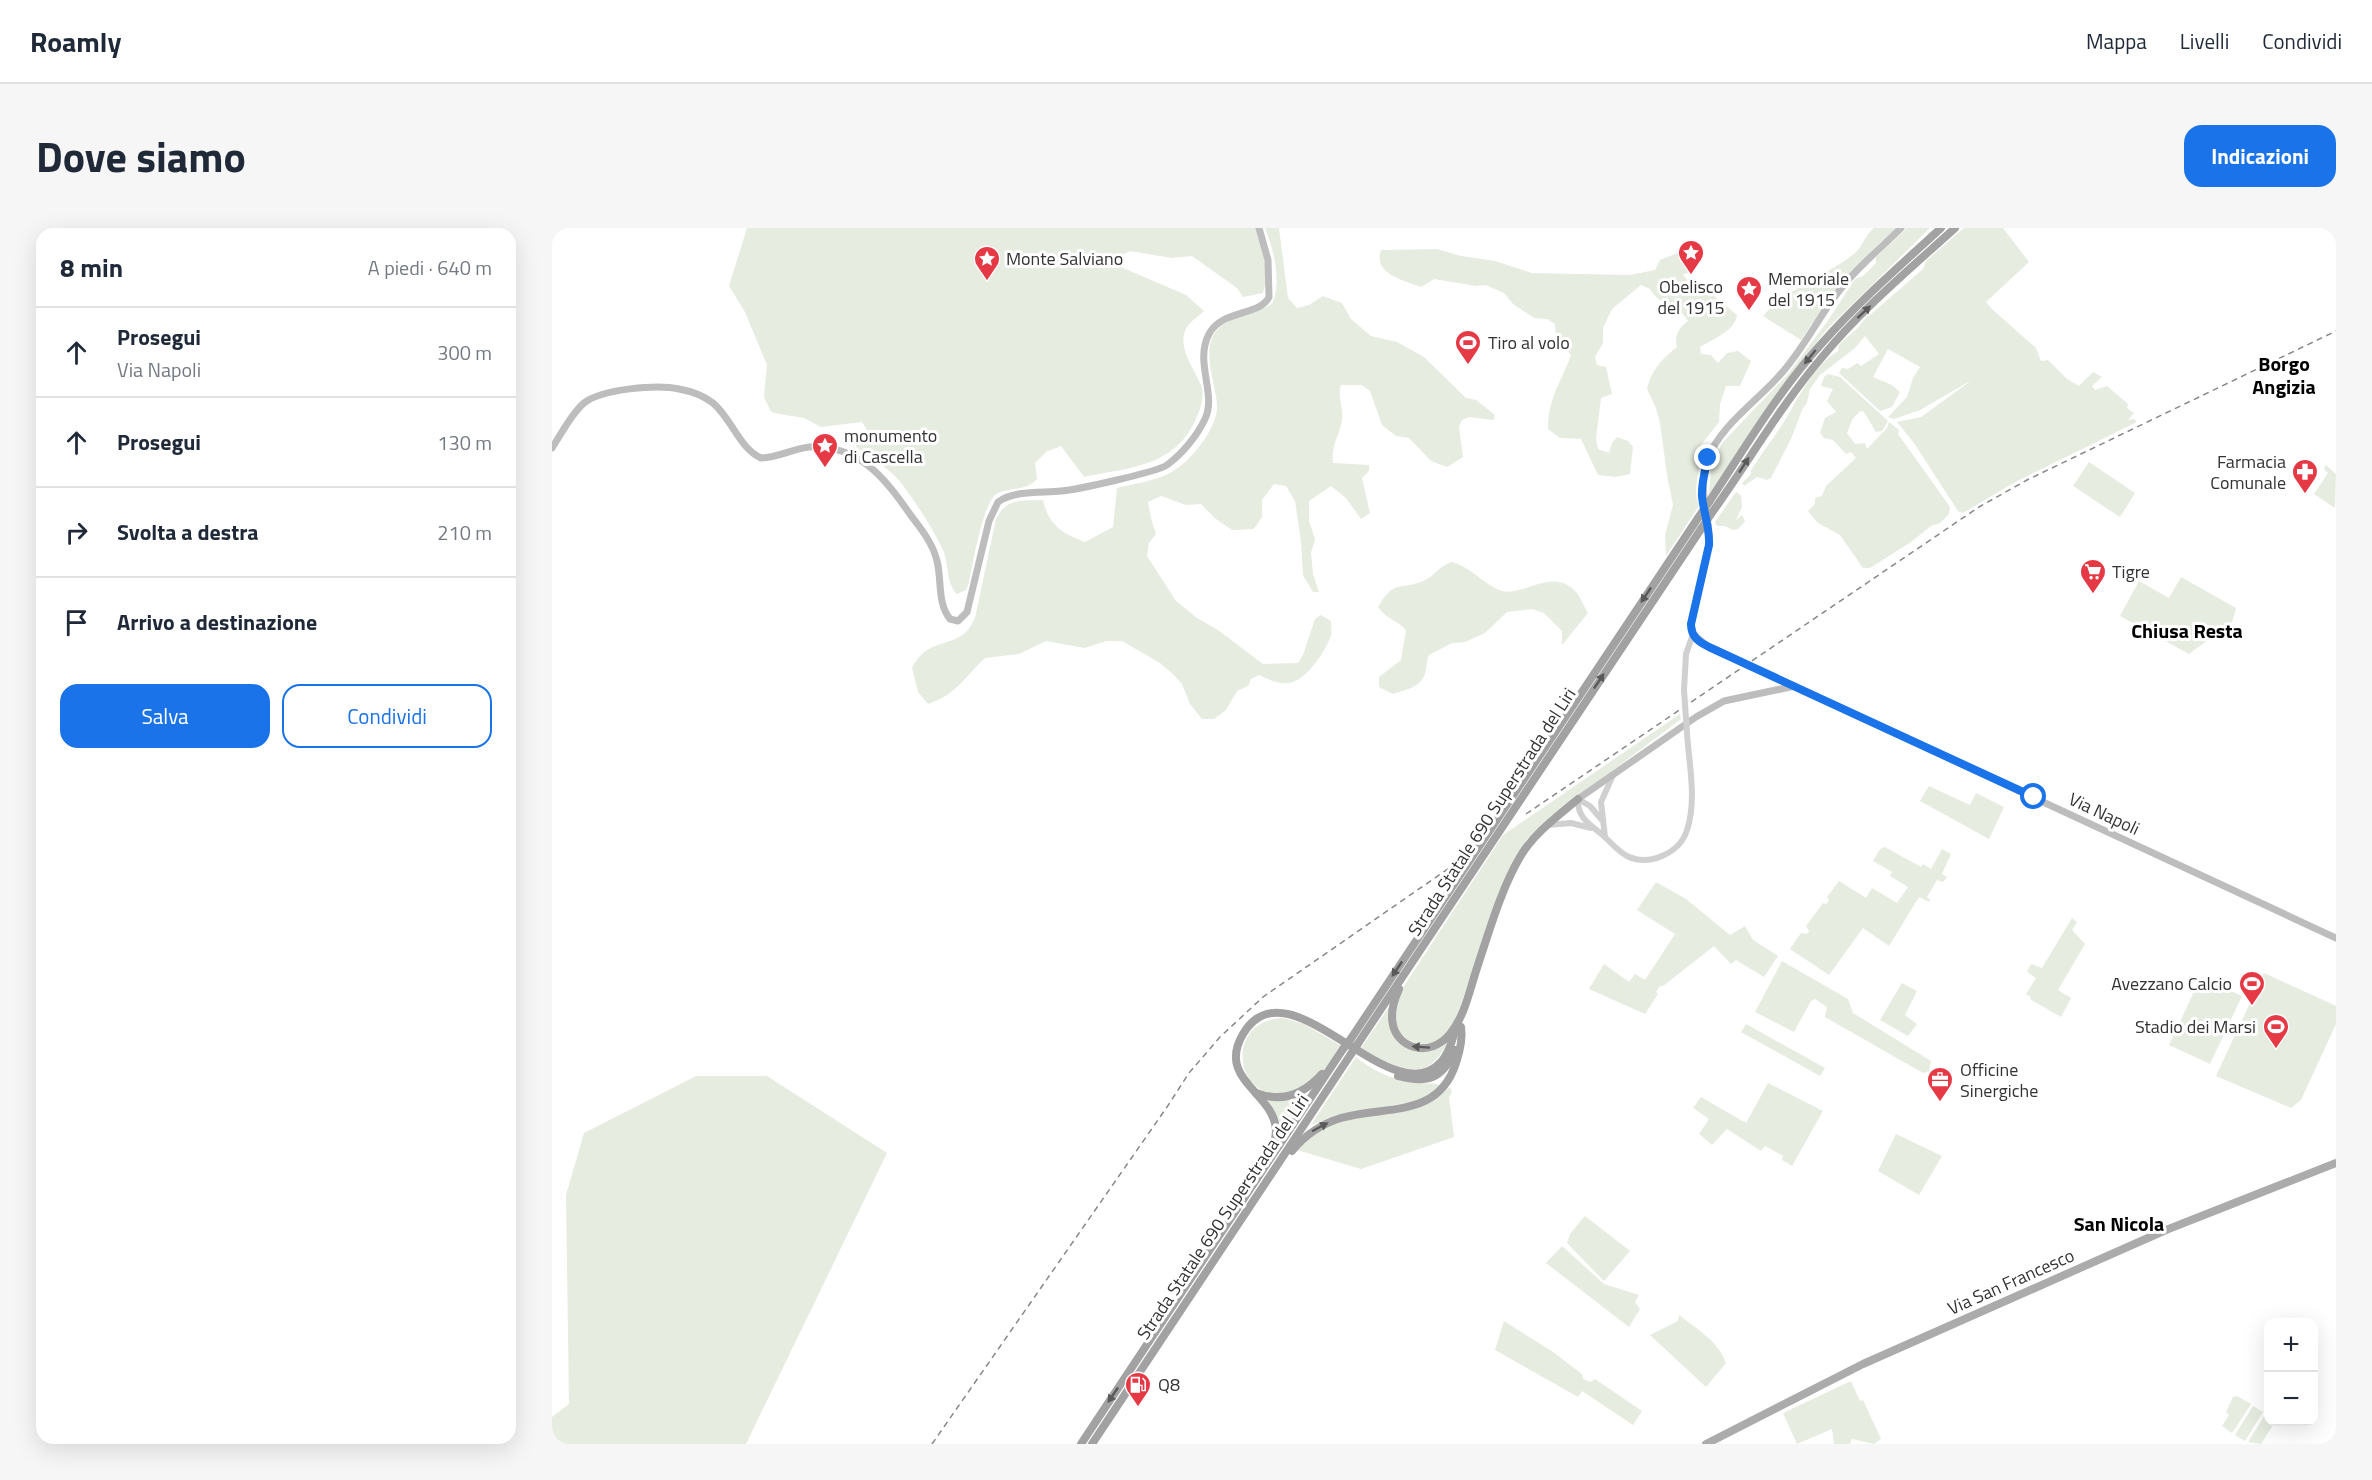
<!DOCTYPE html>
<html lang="it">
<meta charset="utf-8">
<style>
:root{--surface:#fff;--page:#f6f6f7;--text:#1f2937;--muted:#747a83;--line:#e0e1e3;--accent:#1a73e8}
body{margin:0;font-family:"Titillium Web",sans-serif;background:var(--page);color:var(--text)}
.controls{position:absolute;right:18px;bottom:18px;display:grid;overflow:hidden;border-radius:12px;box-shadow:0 6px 24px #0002}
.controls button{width:54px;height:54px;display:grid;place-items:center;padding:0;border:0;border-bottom:2px solid var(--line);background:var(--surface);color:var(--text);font:30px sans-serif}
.stop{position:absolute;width:18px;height:18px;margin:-14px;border:4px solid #1a73e8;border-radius:50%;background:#fff}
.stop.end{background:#1a73e8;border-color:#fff;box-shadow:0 2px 6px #0008}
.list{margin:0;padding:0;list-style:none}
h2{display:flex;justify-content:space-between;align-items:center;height:78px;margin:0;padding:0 24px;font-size:26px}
h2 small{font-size:20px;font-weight:400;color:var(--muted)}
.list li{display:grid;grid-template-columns:39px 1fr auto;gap:18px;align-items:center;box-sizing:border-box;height:90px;padding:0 24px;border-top:2px solid var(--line)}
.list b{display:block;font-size:22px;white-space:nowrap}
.list p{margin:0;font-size:20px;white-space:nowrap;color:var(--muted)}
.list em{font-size:20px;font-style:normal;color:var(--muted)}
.actions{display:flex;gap:12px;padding:18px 24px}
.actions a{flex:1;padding:14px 0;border:2px solid var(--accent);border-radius:18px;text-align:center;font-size:21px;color:var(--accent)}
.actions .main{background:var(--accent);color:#fff}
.icon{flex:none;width:33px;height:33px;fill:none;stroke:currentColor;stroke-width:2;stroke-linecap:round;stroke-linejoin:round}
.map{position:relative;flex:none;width:1784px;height:1216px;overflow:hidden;border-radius:18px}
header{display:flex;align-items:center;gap:36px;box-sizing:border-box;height:84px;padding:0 30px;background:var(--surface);border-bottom:2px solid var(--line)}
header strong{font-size:28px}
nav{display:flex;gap:33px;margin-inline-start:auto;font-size:21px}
.intro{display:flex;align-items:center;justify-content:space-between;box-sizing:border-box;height:144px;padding:0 36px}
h1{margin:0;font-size:42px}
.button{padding:15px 27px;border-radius:18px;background:var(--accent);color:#fff;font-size:21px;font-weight:700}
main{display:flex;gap:36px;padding:0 36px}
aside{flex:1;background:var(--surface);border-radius:18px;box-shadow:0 6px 24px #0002}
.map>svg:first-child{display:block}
</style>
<header>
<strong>Roamly</strong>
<nav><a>Mappa</a><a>Livelli</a><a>Condividi</a></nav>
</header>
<div class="intro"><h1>Dove siamo</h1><a class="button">Indicazioni</a></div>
<main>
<aside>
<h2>8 min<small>A piedi · 640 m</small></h2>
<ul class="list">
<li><svg class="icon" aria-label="ahead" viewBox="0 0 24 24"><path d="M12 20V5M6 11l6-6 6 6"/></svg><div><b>Prosegui</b><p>Via Napoli</p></div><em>300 m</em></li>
<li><svg class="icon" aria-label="ahead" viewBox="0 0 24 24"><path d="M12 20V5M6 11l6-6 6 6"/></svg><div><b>Prosegui</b></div><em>130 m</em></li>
<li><svg class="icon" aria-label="right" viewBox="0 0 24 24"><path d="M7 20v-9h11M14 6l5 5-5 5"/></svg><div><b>Svolta a destra</b></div><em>210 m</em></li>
<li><svg class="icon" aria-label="arrive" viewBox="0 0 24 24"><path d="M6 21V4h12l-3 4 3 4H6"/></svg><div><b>Arrivo a destinazione</b></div></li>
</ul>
<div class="actions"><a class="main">Salva</a><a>Condividi</a></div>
</aside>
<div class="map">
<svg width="1784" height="1216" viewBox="0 0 1784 1216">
<rect width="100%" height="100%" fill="#fff"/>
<g fill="#e6ecdf">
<path d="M195,0h510c5,22 13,43 6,65l-20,4 -6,-9 -45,-32 -20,2 -42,-7 -16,8v5l72,31 18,16c-5,5 -13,10 -17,16 -12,20 9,43 15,61 2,7 -1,19 -4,26 -20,53 -67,53 -114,63l-23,-31 -15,6 -11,11 2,16c-10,12 -25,8 -39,14 -15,7 -25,71 -29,89l-3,8 -9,4c-11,-10 -8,-31 -14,-44 -8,-18 -35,-61 -49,-75 -11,-10 -26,-19 -38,-28v-7l14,-5 -8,-13 -41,5 -17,-9 -30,-5 -4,-3 -6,-13 3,-32 -22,-53 -16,-26z"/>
<path d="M713,0h14l9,70 9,10 12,-3 14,-9 19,7 9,16 20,17 26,6 27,15 42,41 10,2 19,15 -1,5 -25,-3 -7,3 -3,7 4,30 -16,10 -16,-6 -22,-23 -13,-2 -14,-11 -12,-34 -8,-6h-21c-4,14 3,22 1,34 -2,18 -11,23 -9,44l36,2v6l-7,7 8,35 -9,6 -15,-21 -15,-12 -22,15v20l6,18 -4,14 2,21 6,18h-6l-10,-17 -2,-34 -6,-40 -9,-15 -12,-2 -12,16v17l-8,12 -22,1 -16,-11 -15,-15 -15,1 -25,-9 -13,6 3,16 5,16 -7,9 -2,13 29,45 21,17 21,12 45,34 35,-1 5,-8 12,-36 6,-4 10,6c0,4 1,10 0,14 -5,16 -26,48 -44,48 -10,1 -19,-4 -28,-8l-8,4 -3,7 -11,5 -11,19 -12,9h-12l-12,-15 -8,-20 -9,-10 -13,-11 -38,-22h-16l-21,7 -39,-7 -27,13 -34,4c-21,20 -28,36 -57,46l-10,-12 -6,-24c15,-30 38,-20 55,-37 3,-3 6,-9 8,-13l21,-99c11,-22 26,-18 47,-19 6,26 19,33 42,42l28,-15 4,-39c17,-4 37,-7 53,-15 20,-10 49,-46 47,-69 -2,-23 -17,-56 1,-75 13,-14 38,-16 54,-25 10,-21 2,-54 -7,-76z"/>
<path d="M1322,0h22c-38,34 -68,70 -95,112l-38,-24c23,-28 63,-39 92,-63 8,-7 10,-18 19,-25z"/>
<polygon points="1355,0 1378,0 1275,101 1236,151 1157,266 1159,240 1170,215 1236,146 1277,91 1303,51 1311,48 1324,35 1324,29"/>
<path d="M1412,0h39l26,34 -43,40 7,8 43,38 5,13 7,-1 19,19 12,7 14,-14 9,5 -10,9 3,4 12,-4 21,18 -1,4 7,5 -6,7 6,-1 3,3 -120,59 -54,32 -5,-2 -44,-68 -17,-21 24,-5 51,-37 -52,30 -26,9 -6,-2 19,-20 6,-19 7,-11 -32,-18 -15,28 19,8 8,7 -8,15 -12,4 -41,-38 3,-5 6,1 9,-6 4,3 18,-12 -14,-18 -10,12 -35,27 -10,14 -3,14 -4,5 -12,31 -20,39 -4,2 -10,-3 -13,9 -2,-3 9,-9v-4c13,-20 29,-40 41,-62 11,-19 26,-45 46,-57l1,-6c8,-9 18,-14 24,-24l60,-52 3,-8z"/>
<path d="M885,21l24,7 34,5 37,12 98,2 25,-5 5,-10 20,-8 14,20 -11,2 10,15 11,-1 33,27c-2,16 -24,24 -37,32l1,7 10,1 7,8 9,-10 11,-2 13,10 -11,25h-14l-6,18 -1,18 -18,23c2,21 -10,40 -2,61l-33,50 -1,-21 8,-30 -6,-30 -7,-52 -4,-15 -9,-19c4,-19 15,-30 30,-42 -3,-12 1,-18 11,-26 -10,-18 -29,-15 -38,-32l-9,-4 -29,24 -9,19v15l-8,14 2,8 9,2 6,27 -11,4 -5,41 2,10 11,4 3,-10 5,-6 11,4 5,6 -3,27 -14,3 -18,-2 -17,-36 -21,-1 -12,-9c0,-32 13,-46 23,-74l-15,-17 -1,-14 -8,-5 -13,-1 -21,-14 -9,-11 -18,-8 -10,1 -42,-7 -13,8c-18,-7 -48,-13 -40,-37z"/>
<polygon points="1276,146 1288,149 1336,193 1330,203 1324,204 1312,184 1308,183 1300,192 1295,205 1303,216 1313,215 1315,221 1335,200 1337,194 1347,202 1346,206 1398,279 1397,286 1388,295 1379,298 1359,314 1318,340 1311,340 1288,307 1266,295 1256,283 1263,276 1263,270 1270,268 1274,258 1304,230 1299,224 1294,226 1281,212 1272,210 1268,205 1273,190 1284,184 1275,173 1281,161 1269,158 1272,149"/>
<polygon points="1537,234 1583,265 1568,289 1521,258"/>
<polygon points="1774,237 1784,246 1783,280 1762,266 1776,245 1772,241"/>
<polygon points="1184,264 1189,267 1190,279 1184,292 1190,287 1193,293 1186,301 1181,302 1173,298 1165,298 1163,294"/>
<path d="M899,334c19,4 30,20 48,28 22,9 51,-23 75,0 7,6 9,16 14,23l-26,32v-14l-18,-18 -12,-4 -25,3 -22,21 -20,9 -13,1 -23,12c-3,7 -2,13 -4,19 -4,13 -20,16 -32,20l-14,-7v-10l22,-17 5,-30c-10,-11 -19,-10 -28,-23 17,-30 24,-15 49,-28 9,-5 12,-12 24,-17z"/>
<polygon points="1629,349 1684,380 1680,394 1637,426 1568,388 1587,353 1617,370"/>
<path d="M1128,486l1,5 -139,105 -15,15 -24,46 -48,136c-3,5 -6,12 -10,16 -16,14 -45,7 -49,-15 -2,-12 3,-25 8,-36l99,-151z"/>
<polygon points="1377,558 1418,577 1424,565 1452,579 1437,611 1368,573"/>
<polygon points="1333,619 1369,639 1371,636 1379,641 1390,621 1399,626 1390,646 1395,649 1391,654 1385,652 1375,669 1378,672 1377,674 1367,669 1337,718 1311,700 1277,747 1238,721 1249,705 1255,706 1257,703 1254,698 1271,675 1274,676 1277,672 1275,669 1287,653 1314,670 1320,660 1345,675 1356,659 1338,648 1340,644 1321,633 1328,621"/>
<polygon points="1104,654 1134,671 1178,707 1193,698 1201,712 1226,728 1212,749 1184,732 1179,736 1162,718 1111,758 1108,758 1104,764 1106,766 1093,786 1037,761 1052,736 1077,754 1083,746 1093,752 1123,706 1085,682"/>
<polygon points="1520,690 1525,694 1520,702 1533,716 1506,762 1519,770 1509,789 1478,771 1479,769 1474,766 1484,750 1475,744 1479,736 1490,740"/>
<polygon points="1230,733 1296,771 1301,785 1379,833 1377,843 1371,845 1273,789 1275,779 1263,771 1259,773 1242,804 1203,784"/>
<polygon points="1712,745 1784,778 1784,796 1749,872 1739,880 1664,848"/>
<polygon points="1649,749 1690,768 1658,836 1617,817"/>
<polygon points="1350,755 1365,763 1353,787 1365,796 1356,808 1328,792"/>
<path d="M837,779l13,37 38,4 7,-5c-21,45 -54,23 -86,5z"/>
<path d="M732,790l20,6 36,21c-7,11 -14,25 -25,34 -4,4 -11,6 -16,9 -61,30 -82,-68 -15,-70z"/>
<polygon points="1194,796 1273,840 1268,848 1189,804"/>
<path d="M804,829c28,22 46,25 81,27l3,3 -19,13 -89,17 -21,8z"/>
<polygon points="144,848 215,848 335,925 194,1216 0,1216 0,1189 17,1176 14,967 32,905"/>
<polygon points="1216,855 1271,883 1240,938 1230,932 1231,928 1213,918 1209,923 1175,901 1160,917 1147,906 1157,891 1141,880 1149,869 1194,895"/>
<path d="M898,859l2,5 -3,5 5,40 -93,32 -64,-19c29,-37 84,-37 127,-45l11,-5z"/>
<polygon points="752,866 755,867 731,903 716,872"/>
<polygon points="1344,906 1390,928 1367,967 1326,943"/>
<polygon points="1033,988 1078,1023 1052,1053 1015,1015 1018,1006"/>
<polygon points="1010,1018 1052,1056 1087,1067 1083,1074 1088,1081 1077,1099 994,1035"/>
<path d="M1127,1087c17,13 41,28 47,48l-20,24 -56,-52 28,-14z"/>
<polygon points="952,1093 1001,1124 1030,1146 1031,1151 1038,1154 1043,1151 1090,1183 1081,1197 1030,1163 1026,1169 943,1122"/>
<polygon points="1299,1153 1308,1173 1311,1172 1329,1211 1322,1216 1300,1211 1298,1216 1282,1216 1280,1201 1245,1216 1231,1185"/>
<polygon points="1685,1168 1699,1176 1680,1205 1670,1198 1677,1187 1674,1184 1681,1169"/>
<polygon points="1701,1178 1711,1184 1693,1213 1683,1207"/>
<polygon points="1714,1185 1716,1187 1716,1194 1723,1194 1709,1216 1696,1214"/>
</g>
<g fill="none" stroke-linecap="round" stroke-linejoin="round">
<g stroke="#d0d0d0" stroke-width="6">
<polyline points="1134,426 1141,406"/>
<path d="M1050,592l-12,-14 -12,-7c-1,21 15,27 28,39 7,7 12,13 21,18 22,11 53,-3 60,-26 10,-30 2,-66 0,-97"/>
<polyline points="996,597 1019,595 1039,600"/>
<polyline points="1053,609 1049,574 1061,547"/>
</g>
<g stroke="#bdbdbd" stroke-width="7">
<path d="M1349,0c-19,19 -41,37 -58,58 -24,29 -39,63 -64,90 -22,25 -61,52 -71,83 -12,34 3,54 1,86l-18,79 2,10 14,12 629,292"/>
<path d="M0,220c10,-15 19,-34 32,-45 17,-14 74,-19 95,-14 11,2 25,7 34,14 19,16 26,45 48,55 19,0 37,-13 59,-11 45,3 68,36 92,70 10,13 21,27 25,44 5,19 0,42 13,58l8,2 9,-9 22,-91 9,-19c17,-12 43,-9 63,-11 15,-1 96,-19 106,-26 15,-11 30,-29 38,-46 12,-25 -11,-57 4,-85 13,-25 51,-18 60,-37l-1,-37 -9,-32"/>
<polyline points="1026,571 1144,489 1172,473 1243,458"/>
</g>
<polyline stroke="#ababab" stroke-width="8" points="1154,1216 1311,1136 1614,1002 1784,935"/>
<g stroke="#a2a2a2" stroke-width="8">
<path d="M1157,274c36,-54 70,-112 114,-160 36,-41 78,-77 118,-114"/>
<path d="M1159,286c38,-53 70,-109 112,-158 39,-47 87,-87 132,-128"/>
<path d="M847,761c-5,11 -9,24 -6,36 2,10 10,19 21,22 13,4 27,-2 36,-13 14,-17 19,-41 26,-63 12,-36 25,-82 44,-114 14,-24 38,-41 58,-58"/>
<polyline points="798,812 1146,290"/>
<polyline points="805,817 1149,301"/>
<path d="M846,848c29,8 45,3 57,-26"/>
<path d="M704,865c26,10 48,1 66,-19"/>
<path d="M740,923c13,-16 29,-27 49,-33 45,-13 97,1 115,-55 4,-12 7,-24 5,-36"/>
<path d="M716,928c4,-8 8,-16 8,-26 -2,-38 -60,-50 -33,-96 45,-77 149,83 198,28 9,-10 12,-25 16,-38"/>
<polyline points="529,1216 791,821"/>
<polyline points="540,1216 799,826"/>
</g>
<g stroke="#888" stroke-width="1.5" stroke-dasharray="6 4.5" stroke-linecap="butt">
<polyline points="974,586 1427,279 1475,252 1784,103"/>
<polyline points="380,1216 615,879 637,845 668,809 711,769 903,636"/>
</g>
<polyline stroke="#d0d0d0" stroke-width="6" points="1134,426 1132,462 1135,505"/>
<g stroke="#a2a2a2" stroke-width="8">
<polyline points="1146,290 1157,274"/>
<polyline points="1149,301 1159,286"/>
<polyline points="791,821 798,812"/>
<polyline points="799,826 805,817"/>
</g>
</g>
<defs><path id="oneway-solid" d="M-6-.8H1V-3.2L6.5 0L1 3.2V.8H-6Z" transform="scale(1.5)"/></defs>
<g fill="#5a5a5a">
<use href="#oneway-solid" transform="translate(1312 84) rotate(-43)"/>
<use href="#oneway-solid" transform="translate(1258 129) rotate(129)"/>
<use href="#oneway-solid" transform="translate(1192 237) rotate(-57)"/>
<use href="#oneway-solid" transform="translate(1094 367) rotate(124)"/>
<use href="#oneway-solid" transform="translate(1047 453) rotate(-56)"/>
<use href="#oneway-solid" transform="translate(845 741) rotate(124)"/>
<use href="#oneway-solid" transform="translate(869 819) rotate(-176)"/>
<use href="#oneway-solid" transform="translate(768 899) rotate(-28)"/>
<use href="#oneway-solid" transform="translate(561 1167) rotate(124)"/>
</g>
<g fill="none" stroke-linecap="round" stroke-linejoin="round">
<path stroke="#1a73e8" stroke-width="8" d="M1156,230c-3,13 -7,26 -6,39 2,17 8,31 7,48l-18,79c0,13 8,18 18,23l325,150"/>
</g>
<defs>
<symbol id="sight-pin" viewBox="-11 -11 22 30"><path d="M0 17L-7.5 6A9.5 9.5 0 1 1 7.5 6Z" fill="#e63946" stroke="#fff"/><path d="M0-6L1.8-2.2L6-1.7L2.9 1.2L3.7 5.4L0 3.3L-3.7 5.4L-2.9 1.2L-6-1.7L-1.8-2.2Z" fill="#fff"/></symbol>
<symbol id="stadium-pin" viewBox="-11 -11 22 30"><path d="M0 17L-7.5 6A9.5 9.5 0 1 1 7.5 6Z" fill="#e63946" stroke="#fff"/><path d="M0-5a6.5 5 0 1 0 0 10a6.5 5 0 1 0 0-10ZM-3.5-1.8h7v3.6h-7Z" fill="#fff"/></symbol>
<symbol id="pharmacy-pin" viewBox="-11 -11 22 30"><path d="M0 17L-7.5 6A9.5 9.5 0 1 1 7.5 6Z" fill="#e63946" stroke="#fff"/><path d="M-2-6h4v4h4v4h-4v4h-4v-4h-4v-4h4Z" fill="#fff"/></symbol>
<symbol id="supermarket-pin" viewBox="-11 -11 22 30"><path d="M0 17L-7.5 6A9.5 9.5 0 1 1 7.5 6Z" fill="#e63946" stroke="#fff"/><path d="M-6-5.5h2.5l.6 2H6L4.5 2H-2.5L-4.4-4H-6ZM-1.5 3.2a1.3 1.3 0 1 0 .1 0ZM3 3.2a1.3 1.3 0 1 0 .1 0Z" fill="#fff"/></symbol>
<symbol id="office-pin" viewBox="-11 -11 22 30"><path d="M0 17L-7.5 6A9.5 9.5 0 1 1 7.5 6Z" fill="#e63946" stroke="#fff"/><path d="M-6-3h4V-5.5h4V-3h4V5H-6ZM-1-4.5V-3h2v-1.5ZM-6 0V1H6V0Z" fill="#fff"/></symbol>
<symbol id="fuel-pin" viewBox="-11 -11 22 30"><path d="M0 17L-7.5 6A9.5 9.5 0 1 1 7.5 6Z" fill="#e63946" stroke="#fff"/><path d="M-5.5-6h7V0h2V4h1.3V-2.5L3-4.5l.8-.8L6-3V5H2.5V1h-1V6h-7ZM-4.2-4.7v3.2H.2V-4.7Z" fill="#fff"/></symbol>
</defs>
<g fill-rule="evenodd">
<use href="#sight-pin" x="1124" y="10" width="30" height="40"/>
<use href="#sight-pin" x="420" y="16" width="30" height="40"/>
<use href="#sight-pin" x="1182" y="46" width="30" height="40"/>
<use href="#stadium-pin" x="901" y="100" width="30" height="40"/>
<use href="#sight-pin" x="258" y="203" width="30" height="40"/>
<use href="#pharmacy-pin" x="1738" y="229" width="30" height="40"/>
<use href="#supermarket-pin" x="1526" y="329" width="30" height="40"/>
<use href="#stadium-pin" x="1685" y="741" width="30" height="40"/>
<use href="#stadium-pin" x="1709" y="784" width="30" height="40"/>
<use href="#office-pin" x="1373" y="837" width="30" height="40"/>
<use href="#fuel-pin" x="571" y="1142" width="30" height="40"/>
</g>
<g text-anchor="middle" stroke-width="6" stroke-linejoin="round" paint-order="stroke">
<g font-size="18" fill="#333" stroke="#fff" text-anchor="start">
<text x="454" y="37">Monte Salviano</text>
<text x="1216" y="57">Memoriale<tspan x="1216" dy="21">del 1915</tspan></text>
<text x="1139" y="65" text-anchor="middle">Obelisco<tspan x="1139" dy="21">del 1915</tspan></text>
<text x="936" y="121">Tiro al volo</text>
<text x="292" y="214">monumento<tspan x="292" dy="21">di Cascella</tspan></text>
<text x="1734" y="240" text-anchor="end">Farmacia<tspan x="1734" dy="21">Comunale</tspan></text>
<text x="1560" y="350">Tigre</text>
<text x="1680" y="762" text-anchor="end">Avezzano Calcio</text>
<text x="1704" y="805" text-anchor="end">Stadio dei Marsi</text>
<text x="1408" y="848">Officine<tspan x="1408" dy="21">Sinergiche</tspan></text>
<text x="606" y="1163">Q8</text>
</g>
<g font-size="18" fill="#333" stroke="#fff">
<text transform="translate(940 584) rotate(-57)" y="6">Strada Statale 690 Superstrada del Liri</text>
<text transform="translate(1552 586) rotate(25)" y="6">Via Napoli</text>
<text transform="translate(671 989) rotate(-56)" y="6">Strada Statale 690 Superstrada del Liri</text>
<text transform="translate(1459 1054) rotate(-24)" y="6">Via San Francesco</text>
</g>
<g font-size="20" font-weight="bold" fill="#000" stroke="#fff">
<text x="1732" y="143">Borgo<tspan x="1732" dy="23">Angizia</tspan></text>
<text x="1635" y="410">Chiusa Resta</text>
<text x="1567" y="1003">San Nicola</text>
</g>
</g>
</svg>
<div class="controls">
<button>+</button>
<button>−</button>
</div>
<div class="stop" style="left:1482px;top:569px"></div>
<div class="stop end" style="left:1156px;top:230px"></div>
</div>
</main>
